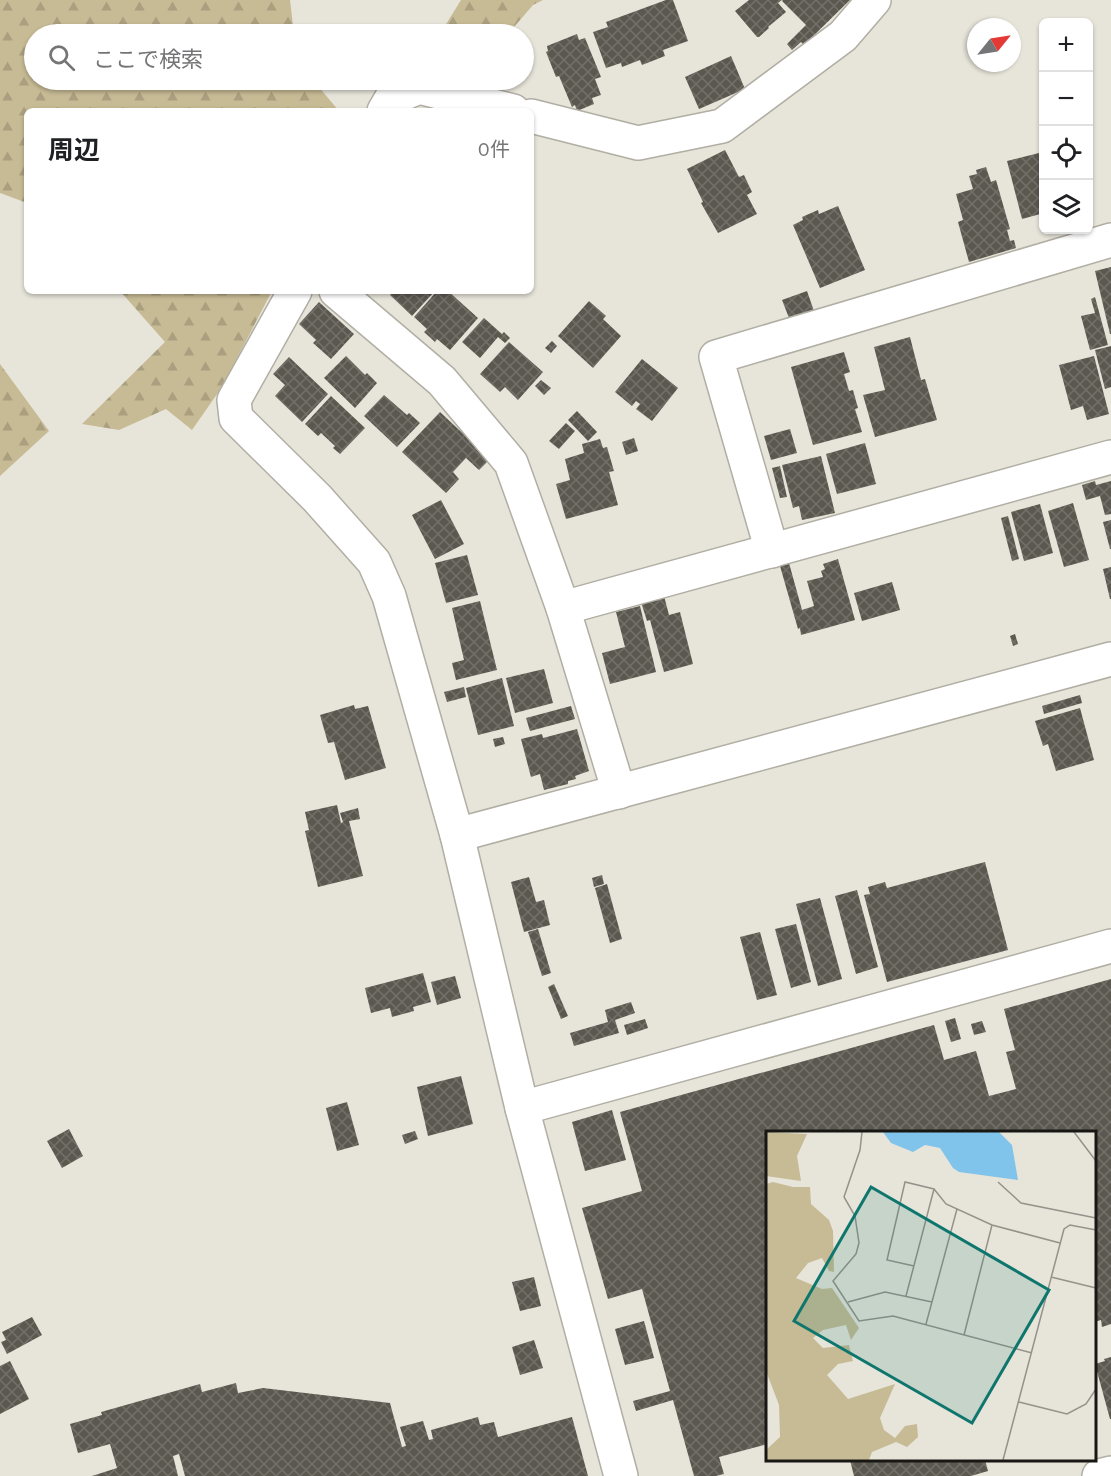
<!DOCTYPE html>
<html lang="ja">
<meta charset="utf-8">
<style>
:root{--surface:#fff;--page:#f2f2f2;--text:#202124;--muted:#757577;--line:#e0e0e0}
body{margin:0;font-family:"Work Sans","Noto Sans JP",sans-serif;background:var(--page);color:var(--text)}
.controls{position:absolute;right:18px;top:18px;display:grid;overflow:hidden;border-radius:9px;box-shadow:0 2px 4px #0004}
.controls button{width:54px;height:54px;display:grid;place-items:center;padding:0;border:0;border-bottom:2px solid var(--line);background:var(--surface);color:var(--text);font:30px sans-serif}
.compass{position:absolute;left:967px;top:18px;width:54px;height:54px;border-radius:50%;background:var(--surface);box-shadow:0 2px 4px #0004;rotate:60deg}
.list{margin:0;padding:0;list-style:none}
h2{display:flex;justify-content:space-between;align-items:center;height:78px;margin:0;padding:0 24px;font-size:26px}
h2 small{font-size:20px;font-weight:400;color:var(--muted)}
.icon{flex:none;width:33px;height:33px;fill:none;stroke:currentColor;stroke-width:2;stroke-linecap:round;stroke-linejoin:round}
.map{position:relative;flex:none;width:1111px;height:1476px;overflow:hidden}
.search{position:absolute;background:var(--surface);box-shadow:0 2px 4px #0004;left:24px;top:24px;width:510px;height:66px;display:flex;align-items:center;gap:15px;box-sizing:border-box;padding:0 21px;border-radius:33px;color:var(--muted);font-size:22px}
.panel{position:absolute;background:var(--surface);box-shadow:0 2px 4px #0004;left:24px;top:108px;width:510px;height:186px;border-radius:9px}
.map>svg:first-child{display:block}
</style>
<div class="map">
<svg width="1111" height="1476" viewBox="0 0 1111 1476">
<defs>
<pattern id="forest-firs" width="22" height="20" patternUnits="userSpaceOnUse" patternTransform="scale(1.5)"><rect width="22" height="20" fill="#c7bb95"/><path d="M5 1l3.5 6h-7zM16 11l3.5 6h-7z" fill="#aaa080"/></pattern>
<pattern id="building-cross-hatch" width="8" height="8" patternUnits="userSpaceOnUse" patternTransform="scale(1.5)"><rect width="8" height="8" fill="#5b5850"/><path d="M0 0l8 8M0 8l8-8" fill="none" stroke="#73706a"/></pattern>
</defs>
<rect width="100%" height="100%" fill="#e7e4da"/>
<g fill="url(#forest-firs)">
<polygon points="0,0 290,0 294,34 34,34 34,80 313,80 339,111 27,111 27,203 0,193"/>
<polygon points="461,0 543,0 533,5 508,34 440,34"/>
<polygon points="120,291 272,291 222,387 192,430 166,409 119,430 82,424 165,342"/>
<polygon points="0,364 49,431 0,476"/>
</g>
<g fill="url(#building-cross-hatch)">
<polygon points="666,0 673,0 688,41 663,50 665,56 642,65 640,60 622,67 621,63 606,68 593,32 608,27 606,22"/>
<polygon points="749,0 782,0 778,3 786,12 768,27 769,28 759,37 757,37 735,11"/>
<polygon points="783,0 850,0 804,45 801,42 792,50 787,44 806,25 782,1"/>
<polygon points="577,34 579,40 585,38 601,77 595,79 601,95 592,98 594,104 577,111 575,105 572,107 559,76 556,77 546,52 548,51 547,46"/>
<polygon points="731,56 745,89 699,109 685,77"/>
<polygon points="725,150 739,177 744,175 752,192 747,195 757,214 718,233 701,203 703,202 687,169"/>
<polygon points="1039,153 1041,160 1044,160 1044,213 1022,219 1007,161"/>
<polygon points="986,167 991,182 996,180 1010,229 1007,230 1010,241 1014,240 1016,248 969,262 958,222 963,220 956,194 973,189 969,176 977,174 976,170"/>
<polygon points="838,206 865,270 820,288 793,225 803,220 802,217 818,210 819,214"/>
<polygon points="1111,267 1111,334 1110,334 1095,271"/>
<polygon points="388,291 435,291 412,316 390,295 391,294"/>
<polygon points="437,291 448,291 478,318 450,350 437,339 435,342 424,332 427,329 414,317"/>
<polygon points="807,291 815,314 791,323 782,300"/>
<polygon points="1095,297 1108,345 1090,350 1081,316 1095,313 1091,299"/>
<polygon points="589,301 606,316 603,319 621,336 593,368 558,336"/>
<polygon points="319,302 354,334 331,359 313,343 316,340 299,324"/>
<polygon points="484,318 502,334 504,332 510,338 505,343 498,337 480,358 462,342"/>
<polygon points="910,337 921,380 925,379 937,420 875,437 863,395 885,390 874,347"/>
<polygon points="552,341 557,346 551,353 545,348"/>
<polygon points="509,342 543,372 518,400 505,387 500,392 480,374"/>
<polygon points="1111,346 1111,387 1105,389 1095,350"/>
<polygon points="844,352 850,372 844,374 849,391 853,390 858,408 855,409 862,432 813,445 791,367"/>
<polygon points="346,356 365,375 367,373 377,383 355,408 324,378"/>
<polygon points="1094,356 1109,414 1087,420 1083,406 1071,410 1059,365"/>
<polygon points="289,357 328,394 302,422 275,396 285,385 273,374"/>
<polygon points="642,359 678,388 652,421 636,409 640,404 636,401 632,406 615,392"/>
<polygon points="541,380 551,388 544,395 535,386"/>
<polygon points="384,395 407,415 409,413 420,423 397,447 364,416"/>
<polygon points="331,396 365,428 340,454 333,448 335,446 321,433 318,436 305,424"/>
<polygon points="577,411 597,432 588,441 568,420"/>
<polygon points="440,412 490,459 479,470 466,458 453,472 459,479 446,493 402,452"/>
<polygon points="566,423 575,431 559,449 549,441"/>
<polygon points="790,429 797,453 771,460 764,436"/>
<polygon points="634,438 638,451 626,455 622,442"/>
<polygon points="600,439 603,448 607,447 614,471 609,472 618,505 566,519 556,484 570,480 565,459 584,453 582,444"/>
<polygon points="865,443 876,484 837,494 826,454"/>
<polygon points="821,456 835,513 802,520 799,506 793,508 782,465"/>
<polygon points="780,466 787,497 780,498 772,468"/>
<polygon points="1095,481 1096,485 1111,481 1111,514 1105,515 1100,496 1086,500 1082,485"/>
<polygon points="441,500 464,544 435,559 412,515"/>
<polygon points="1073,503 1089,560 1064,567 1048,511"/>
<polygon points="1040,504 1053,553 1024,561 1011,512"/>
<polygon points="1008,516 1019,559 1012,561 1001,518"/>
<polygon points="1111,520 1111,549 1110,549 1103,522"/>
<polygon points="467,555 478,595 446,603 435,563"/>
<polygon points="838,559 855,620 801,635 800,628 798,629 780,566 789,563 802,610 814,606 807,581 823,577 821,571 825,569 823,564"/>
<polygon points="1111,567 1111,599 1110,599 1103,569"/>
<polygon points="892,582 900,610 862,621 854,593"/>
<polygon points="664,596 669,615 680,612 693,664 664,672 650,620 647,621 641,602"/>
<polygon points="480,601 497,670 456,680 452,663 464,660 452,608"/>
<polygon points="640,606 656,672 610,684 602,653 625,647 616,612"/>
<polygon points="1015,634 1018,644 1013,646 1010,636"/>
<polygon points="544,669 553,703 515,713 506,678"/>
<polygon points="502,678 514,726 478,735 466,688"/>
<polygon points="464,687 466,697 447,702 444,692"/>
<polygon points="1080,695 1082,703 1044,714 1042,706"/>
<polygon points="354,705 355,709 368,706 386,768 345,780 334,742 328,743 320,715"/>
<polygon points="571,706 575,719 530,731 526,718"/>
<polygon points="1080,708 1094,760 1056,771 1048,744 1043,746 1035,721"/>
<polygon points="577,729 589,771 575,776 576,779 568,781 568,784 544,790 540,774 531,777 521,739 542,734 543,738"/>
<polygon points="503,737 505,744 495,747 493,739"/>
<polygon points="337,805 341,823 343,822 340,813 358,808 360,819 349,821 363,876 318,887 305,831 309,830 305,812"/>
<polygon points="985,862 1008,950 887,982 864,895 870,894 868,887 885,882 887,888"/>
<polygon points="602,875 604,884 594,887 592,878"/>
<polygon points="529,877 536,902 544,900 550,925 524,932 511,882"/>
<polygon points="607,884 622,939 610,943 595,888"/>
<polygon points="857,890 878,967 856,974 835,896"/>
<polygon points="820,898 842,979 818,986 796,904"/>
<polygon points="796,924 811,982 791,988 775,929"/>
<polygon points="538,929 551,973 542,976 528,932"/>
<polygon points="760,932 777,995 757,1000 740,937"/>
<polygon points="423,973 431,1002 413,1007 414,1011 392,1017 390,1008 371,1013 365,988"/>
<polygon points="455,976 461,998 437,1005 431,982"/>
<polygon points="1111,979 1111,1324 1102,1327 1101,1320 1094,1322 1094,1132 768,1132 768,1444 719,1457 724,1474 716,1476 694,1476 673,1400 636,1411 633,1401 670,1391 642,1289 608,1299 582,1208 642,1191 620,1112 934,1025 944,1060 976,1051 989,1096 1016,1089 1006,1052 1015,1050 1004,1009"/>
<polygon points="554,984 568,1016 561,1019 548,987"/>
<polygon points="631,1002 635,1013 615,1020 619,1033 574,1046 570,1033 608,1022 605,1010"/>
<polygon points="955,1018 961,1039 951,1042 945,1021"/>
<polygon points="645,1019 648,1028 627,1035 624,1025"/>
<polygon points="982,1021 986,1032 974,1035 971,1024"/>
<polygon points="461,1076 473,1124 428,1136 417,1087"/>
<polygon points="347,1102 359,1145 337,1151 326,1108"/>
<polygon points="612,1110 626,1160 585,1171 572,1122"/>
<polygon points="69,1129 83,1156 62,1168 47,1141"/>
<polygon points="415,1131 418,1139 405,1144 402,1135"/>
<polygon points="534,1277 541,1306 520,1311 512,1282"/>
<polygon points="32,1317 42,1335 7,1354 1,1342 6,1340 2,1332"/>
<polygon points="644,1321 654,1358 625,1365 615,1329"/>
<polygon points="534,1340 543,1368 520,1375 512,1347"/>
<polygon points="1111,1357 1111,1419 1110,1419 1095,1364 1105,1361 1104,1359"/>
<polygon points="10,1361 29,1399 0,1414 0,1366"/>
<polygon points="236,1383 238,1393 263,1388 390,1403 402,1447 406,1446 400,1427 423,1421 429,1440 433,1439 431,1430 478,1417 480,1425 494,1422 498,1437 572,1417 588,1476 185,1476 179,1454 173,1456 178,1476 92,1476 117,1468 110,1444 78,1453 70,1424 102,1415 101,1412 200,1384 202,1392"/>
<polygon points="850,1460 985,1460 988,1471 971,1476 854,1476"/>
</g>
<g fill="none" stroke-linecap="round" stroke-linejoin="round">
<defs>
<g id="minor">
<polyline points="384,111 391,99 419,87 513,111"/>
<polyline points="531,116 638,143 722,126 843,36 874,0"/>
<polyline points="295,291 234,400 236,418 317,498 374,562 389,596 457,835 522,1108 621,1476"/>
<polyline points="336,291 442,381 511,463 563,608 619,792"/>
<polyline points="772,551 716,357 1111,240"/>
<polyline points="563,608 1111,457"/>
<polyline points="457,835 1111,659"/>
<polyline points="522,1108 1111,946"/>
<polyline points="1099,1476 1111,1473"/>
</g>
</defs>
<use href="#minor" stroke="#b1aea4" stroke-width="36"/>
<use href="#minor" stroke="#fff" stroke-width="33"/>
</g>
<g transform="translate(766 1131)">
<rect width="330" height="330" fill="#e7e4da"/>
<path d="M0,1l41,2 -10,22 4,25 -35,-5zM7,51l20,5h17l1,17 18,16 4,11 1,41 -5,-1 -7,-13 -14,5 -12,15 26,11 10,-1 27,40 -8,12 -5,-15 -23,5 -10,8 10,10 26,-3 4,16 -15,3 -11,11 21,24 47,-15 -15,34 4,12 11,8 10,-12 12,-2 1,13 -11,10 -11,-5 -24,10 -3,8h-103v-10l14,-13 -1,-32 -13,-34v-187z" fill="#c7bb95"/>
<path d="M117,1h116l13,13 6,35 -59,-8 -6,-4 -13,-20 -15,-3 -12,7 -22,-9z" fill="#81c4eb"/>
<path fill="none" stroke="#94928b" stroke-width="1.5" d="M96,1l-2,18 -16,47 11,19 4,27 -3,11 -23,27 26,40 34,-5 139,37M308,1l22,29M232,51l23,21 75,15M148,135l-27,-6 18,-78 29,7 12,15 46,21 68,18M285,146l45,11M140,165l28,-107M82,171l37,-10 47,10M160,193l31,-115M198,204l28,-110M253,271l48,12 19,-10 10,-15M237,329l61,-231 6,-4 26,5"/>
<path fill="#0f766e" fill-opacity="0.15" stroke="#0f766e" stroke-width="3" d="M105,56l178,103 -77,133 -178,-102z"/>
<rect width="330" height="330" fill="none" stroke="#181714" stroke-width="3"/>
</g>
</svg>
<div class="controls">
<button>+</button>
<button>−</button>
<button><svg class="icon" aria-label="locate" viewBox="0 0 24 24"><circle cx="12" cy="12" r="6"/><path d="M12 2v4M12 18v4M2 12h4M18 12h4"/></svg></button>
<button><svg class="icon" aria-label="layers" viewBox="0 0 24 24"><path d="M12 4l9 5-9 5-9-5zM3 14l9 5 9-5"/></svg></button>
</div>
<svg class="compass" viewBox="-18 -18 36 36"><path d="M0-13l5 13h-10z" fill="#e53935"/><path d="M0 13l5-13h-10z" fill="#757577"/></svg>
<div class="search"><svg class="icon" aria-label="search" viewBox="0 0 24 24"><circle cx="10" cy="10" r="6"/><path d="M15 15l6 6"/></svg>ここで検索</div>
<section class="panel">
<h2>周辺<small>0件</small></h2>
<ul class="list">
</ul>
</section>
</div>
